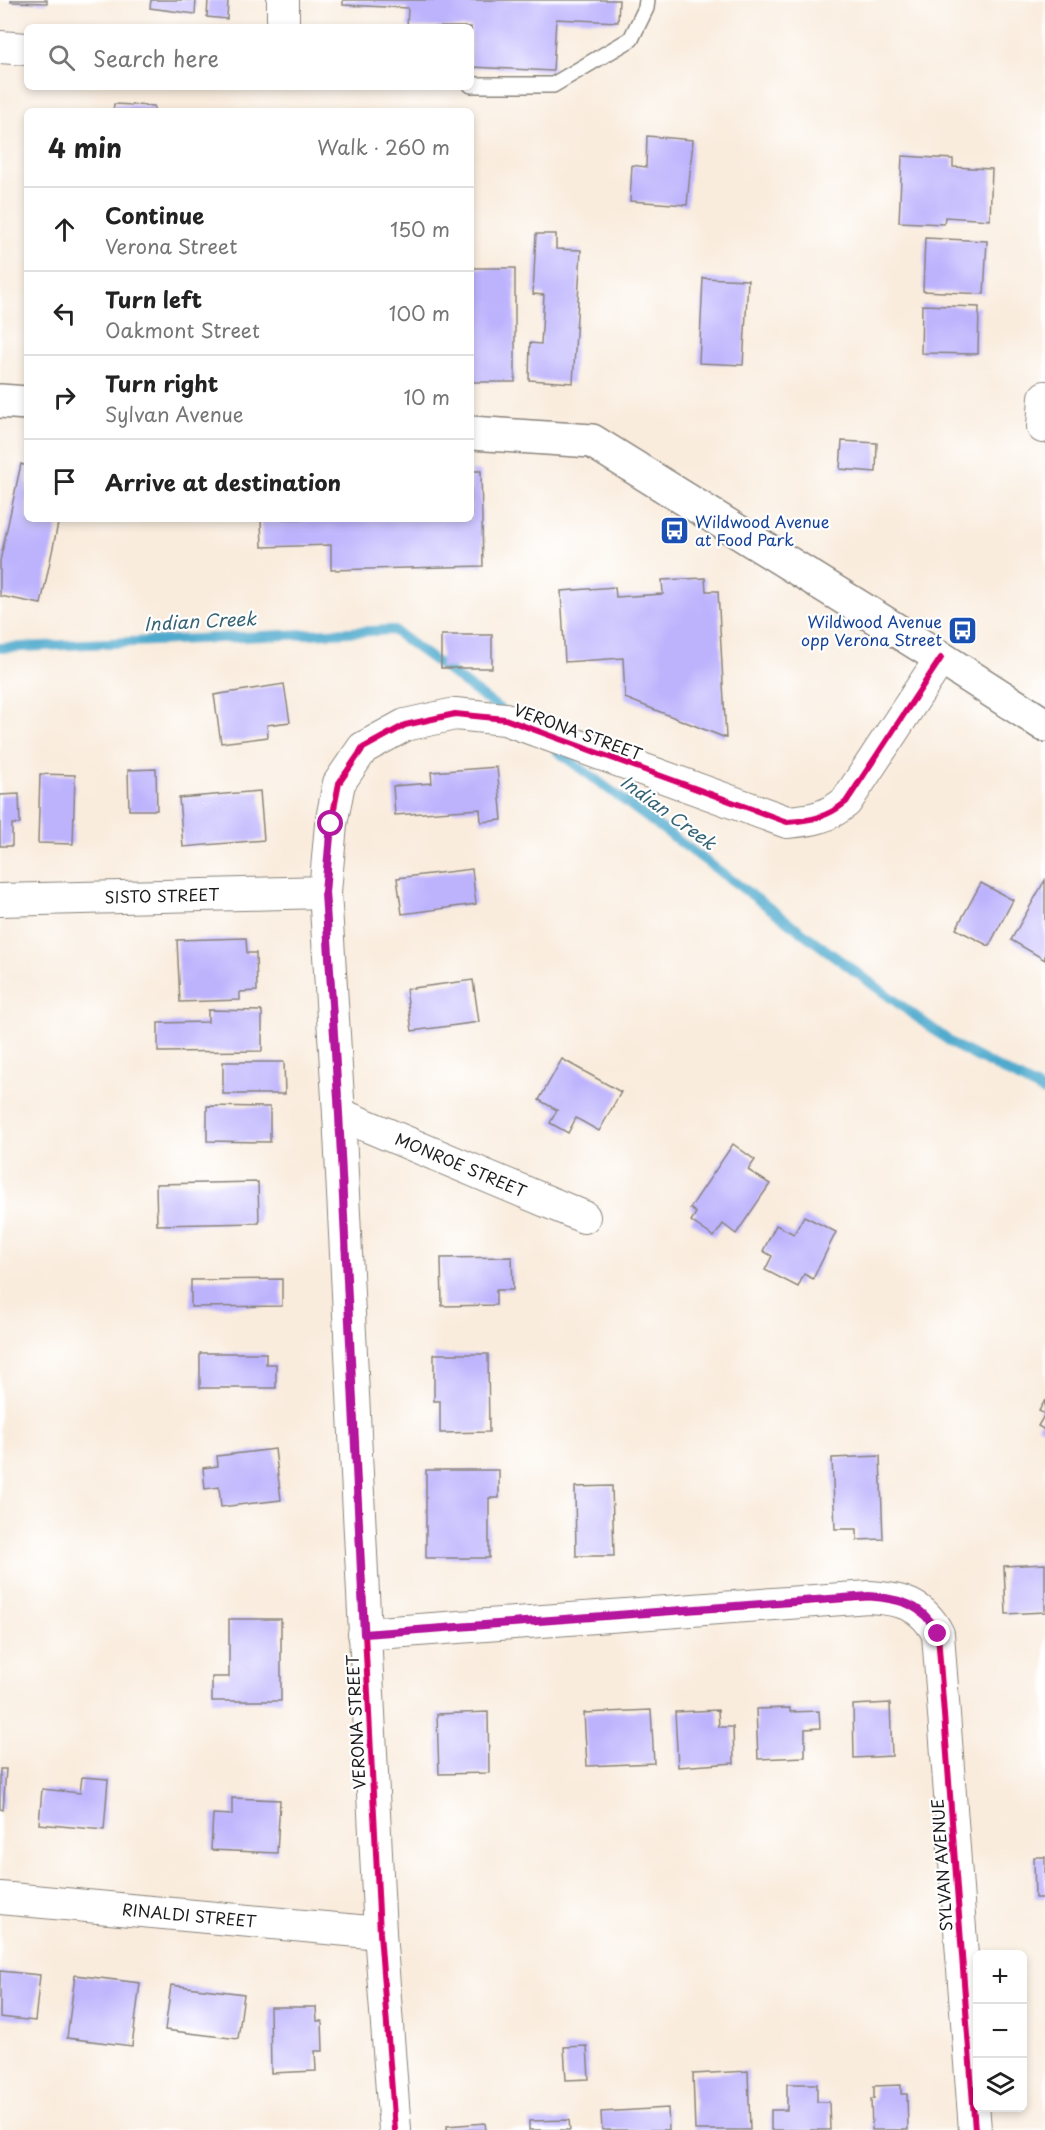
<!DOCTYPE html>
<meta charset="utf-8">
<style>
:root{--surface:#fff;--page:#f6f6f6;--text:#222;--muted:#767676;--line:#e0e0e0}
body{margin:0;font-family:"Playpen Sans",sans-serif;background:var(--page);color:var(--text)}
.controls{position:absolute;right:18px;bottom:18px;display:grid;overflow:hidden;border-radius:9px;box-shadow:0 3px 9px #0003}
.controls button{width:54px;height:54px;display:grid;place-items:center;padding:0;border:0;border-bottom:2px solid var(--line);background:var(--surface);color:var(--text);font:30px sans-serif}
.stop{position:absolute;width:18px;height:18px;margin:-14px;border:4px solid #b5179e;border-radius:50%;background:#fff}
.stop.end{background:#b5179e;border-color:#fff;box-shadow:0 2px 6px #0008}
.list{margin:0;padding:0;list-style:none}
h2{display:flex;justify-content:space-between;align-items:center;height:78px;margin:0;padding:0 24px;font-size:26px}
h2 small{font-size:20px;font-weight:400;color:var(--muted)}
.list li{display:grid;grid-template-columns:39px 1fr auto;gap:18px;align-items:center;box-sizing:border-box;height:84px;padding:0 24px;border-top:2px solid var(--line)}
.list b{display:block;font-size:22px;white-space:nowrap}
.list p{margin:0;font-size:20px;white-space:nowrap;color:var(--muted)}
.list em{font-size:20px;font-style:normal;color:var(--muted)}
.icon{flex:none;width:33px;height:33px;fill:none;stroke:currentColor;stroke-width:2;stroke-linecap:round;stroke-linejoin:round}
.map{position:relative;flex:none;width:1045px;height:2130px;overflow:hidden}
.search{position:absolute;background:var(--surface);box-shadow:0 3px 9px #0003;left:24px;top:24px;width:450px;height:66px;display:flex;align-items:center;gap:15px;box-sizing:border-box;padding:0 21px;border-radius:9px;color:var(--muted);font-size:22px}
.panel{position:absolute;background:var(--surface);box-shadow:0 3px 9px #0003;left:24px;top:108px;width:450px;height:414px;border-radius:9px}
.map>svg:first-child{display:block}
</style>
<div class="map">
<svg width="1045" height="2130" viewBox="0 0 1045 2130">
<rect width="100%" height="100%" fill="#fff"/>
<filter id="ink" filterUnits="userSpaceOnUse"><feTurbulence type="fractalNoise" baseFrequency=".0167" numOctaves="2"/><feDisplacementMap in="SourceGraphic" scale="12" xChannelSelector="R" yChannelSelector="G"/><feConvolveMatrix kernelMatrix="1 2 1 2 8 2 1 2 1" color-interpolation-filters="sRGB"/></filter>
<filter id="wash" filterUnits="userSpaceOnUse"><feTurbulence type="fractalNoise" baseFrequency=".008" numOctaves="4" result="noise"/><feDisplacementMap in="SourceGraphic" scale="24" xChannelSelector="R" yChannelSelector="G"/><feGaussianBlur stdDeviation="1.35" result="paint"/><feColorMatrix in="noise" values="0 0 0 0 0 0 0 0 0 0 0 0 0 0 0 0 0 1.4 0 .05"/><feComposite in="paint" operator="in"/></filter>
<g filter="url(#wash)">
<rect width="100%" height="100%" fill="#f9ecdd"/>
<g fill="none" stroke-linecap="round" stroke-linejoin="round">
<g stroke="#4faacd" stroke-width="10">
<polyline points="0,648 393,630 501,710"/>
<polyline points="557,751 956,1046 1045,1092"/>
</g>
</g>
<g id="blocks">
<g fill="#bdb3fd">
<polygon points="11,0 47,0 47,3 11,2"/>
<polygon points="151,0 196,0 195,14 150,8"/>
<polygon points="208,0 228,0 227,19 207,17"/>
<polygon points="343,0 619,0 618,22 556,19 553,71 471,67 471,27 407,27 408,8 343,5"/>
<polygon points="114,104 154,106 154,111 113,111"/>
<polygon points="647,136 693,140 687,205 630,201 632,165 646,167"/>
<polygon points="902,156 953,159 953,167 992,169 990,220 945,217 944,224 899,222"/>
<polygon points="536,234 556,234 556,249 581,250 573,383 529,380 530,343 541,344 544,295 533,294"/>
<polygon points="925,238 987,241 984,294 923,291"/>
<rect x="471" y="268" width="44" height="114"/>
<polygon points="703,278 748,280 743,365 699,363"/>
<polygon points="922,305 979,307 978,354 921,353"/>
<polygon points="842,441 877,443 876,472 840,469"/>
<polygon points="21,464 27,466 27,519 59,519 41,604 0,596 0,561"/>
<polygon points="471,471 481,471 483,566 331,570 331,545 262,547 261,519 471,519"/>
<polygon points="705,578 706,591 718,591 726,738 625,698 623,658 565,662 561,591 615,587 616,597 663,594 662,580"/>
<rect x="441" y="635" width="51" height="33"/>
<polygon points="284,684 290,722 267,725 268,737 221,743 214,695"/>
<polygon points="497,767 502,820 481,822 480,809 395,815 393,786 432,783 431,772"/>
<polygon points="156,769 157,810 129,810 128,770"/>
<polygon points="40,774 75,775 73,844 38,843"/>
<polygon points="260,791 264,840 183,847 179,798"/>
<polygon points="19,794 20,824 12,824 12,846 0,846 0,795"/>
<polygon points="472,869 476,904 402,914 397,878"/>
<polygon points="1045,880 1045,960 1011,940"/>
<polygon points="981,883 1013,900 989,946 956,929"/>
<polygon points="246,938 247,953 256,953 257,991 240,992 240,1000 180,1002 177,940"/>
<polygon points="473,980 479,1022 412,1031 406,989"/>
<polygon points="208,1010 262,1011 262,1051 158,1052 158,1023 208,1022"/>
<polygon points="562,1059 621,1092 599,1131 576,1118 568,1133 550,1123 557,1110 539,1100"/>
<polygon points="223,1062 284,1062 285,1094 223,1094"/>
<polygon points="207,1106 270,1107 270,1142 207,1141"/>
<polygon points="733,1144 755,1160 748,1170 770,1184 736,1234 723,1224 714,1237 691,1221 696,1213 690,1208"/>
<polygon points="258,1182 259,1223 157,1225 156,1184"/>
<polygon points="804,1216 836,1232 813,1279 804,1274 798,1287 765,1270 772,1256 763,1251 776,1225 794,1234"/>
<polygon points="512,1257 513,1290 496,1290 496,1305 442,1306 441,1258"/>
<polygon points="282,1279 282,1306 191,1307 191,1280"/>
<polygon points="200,1353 266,1353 266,1364 276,1364 276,1388 200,1388"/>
<polygon points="434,1354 488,1354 489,1432 440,1433 440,1401 434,1401"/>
<polygon points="1045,1400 1045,1430 1038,1426 1045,1414 1039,1411"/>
<polygon points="275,1449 281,1500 221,1507 219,1487 205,1489 203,1468 218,1466 217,1456"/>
<polygon points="880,1456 883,1539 857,1540 857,1529 835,1529 832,1458"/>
<polygon points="426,1470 499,1470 499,1498 489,1498 489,1558 426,1558"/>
<polygon points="612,1486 614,1556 576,1556 575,1487"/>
<polygon points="1045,1564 1045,1612 1006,1614 1004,1566"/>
<polygon points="229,1619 281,1619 281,1701 212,1701 212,1677 229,1677"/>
<polygon points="890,1703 892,1756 854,1758 853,1705"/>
<polygon points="790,1708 790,1712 819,1711 820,1728 805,1729 805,1757 758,1759 756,1709"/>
<polygon points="651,1710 654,1763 587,1766 584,1713"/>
<polygon points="718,1710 719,1727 733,1727 734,1763 678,1767 675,1712"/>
<polygon points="488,1712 489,1773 439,1774 437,1714"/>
<polygon points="0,1769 6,1769 3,1810 0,1809"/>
<polygon points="82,1777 108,1779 104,1830 39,1824 42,1789 80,1793"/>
<polygon points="232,1798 280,1800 277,1853 211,1850 213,1814 232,1815"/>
<polygon points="1034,1857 1045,1857 1045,1898 1035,1898"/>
<polygon points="0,1971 40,1975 35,2021 0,2017"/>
<polygon points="75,1975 140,1983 132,2046 67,2038"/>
<polygon points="171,1985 244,1994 238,2039 165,2030"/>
<polygon points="270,2007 316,2007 317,2021 322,2021 323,2051 315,2051 316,2071 271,2073"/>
<polygon points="587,2046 589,2079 566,2080 564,2047"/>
<polygon points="748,2071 750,2130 695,2130 693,2074"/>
<polygon points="787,2084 817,2084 817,2102 829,2102 830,2130 771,2130 771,2110 787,2110"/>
<polygon points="901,2085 901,2094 907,2094 908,2130 872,2130 871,2099 874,2099 874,2086"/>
<polygon points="668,2108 669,2130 602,2130 601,2112"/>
<polygon points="569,2120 570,2130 529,2130 529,2121"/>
<polygon points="485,2123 486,2130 447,2130 447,2126"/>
</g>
</g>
</g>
<g filter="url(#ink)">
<use href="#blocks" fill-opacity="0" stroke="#8a847c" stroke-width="1.5"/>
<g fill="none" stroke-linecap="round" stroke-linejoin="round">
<defs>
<polyline id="lane" points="471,85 553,85 631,39 646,8 647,0"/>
<g id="street">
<polyline points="283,27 283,0"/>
<polyline points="0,47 27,49"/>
<polyline points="1043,427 1045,397"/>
<path id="s1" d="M0,900l325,-8"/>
<path id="s2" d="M339,1114l245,103"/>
<path d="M364,1634l505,-37c32,2 54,7 69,37l37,496"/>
<path id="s3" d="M0,1898l380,35"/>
<path d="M395,2130l-15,-197 -41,-819 -14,-222 6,-68 8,-41 24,-35 42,-23 50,-11 50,5 282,103c25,-2 39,-4 59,-20l95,-144"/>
</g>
<g id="secondary">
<polyline points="0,401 27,403"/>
<polyline points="471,433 592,441 941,658 1045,725"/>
</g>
</defs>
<use href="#lane" stroke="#8a847c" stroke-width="18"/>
<use href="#street" stroke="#8a847c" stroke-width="34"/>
<use href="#secondary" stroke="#8a847c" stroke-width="36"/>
<use href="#lane" stroke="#fff" stroke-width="15"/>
<use href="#street" stroke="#fff" stroke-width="32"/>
<use href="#secondary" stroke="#fff" stroke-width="33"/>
<defs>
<g id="cycleway">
<path d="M364,1634l505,-37c32,2 54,7 69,37l37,496"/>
<path d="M395,2130l-15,-197 -41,-819 -14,-222 6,-68 8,-41 24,-35 42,-23 50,-11 50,5 282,103c25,-2 39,-4 59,-20l95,-144"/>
</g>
</defs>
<use href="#cycleway" stroke="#fff" stroke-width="10"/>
<use href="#cycleway" stroke="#d6006c" stroke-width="6"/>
</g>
</g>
<g fill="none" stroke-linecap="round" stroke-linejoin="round" filter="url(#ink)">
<path stroke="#b5179e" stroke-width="8" d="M331,824l-6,68 14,222 25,520 505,-38c32,3 54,8 69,38"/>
</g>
<defs>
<symbol id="bus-square" viewBox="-11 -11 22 22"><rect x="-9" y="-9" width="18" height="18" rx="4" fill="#1a4fb4" stroke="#fff"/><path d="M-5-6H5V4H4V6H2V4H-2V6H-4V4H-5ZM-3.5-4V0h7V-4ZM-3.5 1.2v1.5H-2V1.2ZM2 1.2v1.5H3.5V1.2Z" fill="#fff"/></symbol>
</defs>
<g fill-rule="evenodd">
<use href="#bus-square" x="658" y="514" width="33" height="33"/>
<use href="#bus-square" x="946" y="614" width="33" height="33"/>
</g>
<g text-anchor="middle" stroke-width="4.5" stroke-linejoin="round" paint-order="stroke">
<g font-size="16" fill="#164399" stroke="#fff" text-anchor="start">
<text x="695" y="528">Wildwood Avenue<tspan x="695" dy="18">at Food Park</tspan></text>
<text x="942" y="628" text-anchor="end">Wildwood Avenue<tspan x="942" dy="18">opp Verona Street</tspan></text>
</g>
<g font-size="16" fill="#1c1c1c" stroke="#fff">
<text transform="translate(578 732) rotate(20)" y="6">VERONA STREET</text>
<text dy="6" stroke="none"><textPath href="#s1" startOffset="162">SISTO STREET</textPath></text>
<text dy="6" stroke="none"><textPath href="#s2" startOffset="132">MONROE STREET</textPath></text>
<text transform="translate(356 1722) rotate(-93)" y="6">VERONA STREET</text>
<text transform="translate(942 1865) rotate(-94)" y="6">SYLVAN AVENUE</text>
<text dy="6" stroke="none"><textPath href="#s3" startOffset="190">RINALDI STREET</textPath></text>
</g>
<g font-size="18" font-style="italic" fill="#366374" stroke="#fff">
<text transform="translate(200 622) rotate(-3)" y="6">Indian Creek</text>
<text transform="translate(668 813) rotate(36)" y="6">Indian Creek</text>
</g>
</g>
</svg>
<div class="controls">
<button>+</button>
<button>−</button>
<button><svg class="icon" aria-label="layers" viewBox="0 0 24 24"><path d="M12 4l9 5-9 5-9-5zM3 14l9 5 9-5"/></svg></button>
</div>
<div class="stop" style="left:331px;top:824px"></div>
<div class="stop end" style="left:938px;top:1634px"></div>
<div class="search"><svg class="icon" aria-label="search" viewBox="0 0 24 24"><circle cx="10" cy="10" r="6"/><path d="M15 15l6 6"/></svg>Search here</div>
<section class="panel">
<h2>4 min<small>Walk · 260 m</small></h2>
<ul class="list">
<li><svg class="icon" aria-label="ahead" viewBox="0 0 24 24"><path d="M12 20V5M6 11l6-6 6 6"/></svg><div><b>Continue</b><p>Verona Street</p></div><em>150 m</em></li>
<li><svg class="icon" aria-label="left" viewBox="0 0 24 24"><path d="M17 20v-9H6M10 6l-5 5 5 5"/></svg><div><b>Turn left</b><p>Oakmont Street</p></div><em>100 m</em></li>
<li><svg class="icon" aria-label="right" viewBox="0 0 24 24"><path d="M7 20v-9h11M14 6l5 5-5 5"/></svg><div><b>Turn right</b><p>Sylvan Avenue</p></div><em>10 m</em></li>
<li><svg class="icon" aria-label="arrive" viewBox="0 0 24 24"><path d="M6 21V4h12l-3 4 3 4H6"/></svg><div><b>Arrive at destination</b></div></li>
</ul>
</section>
</div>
